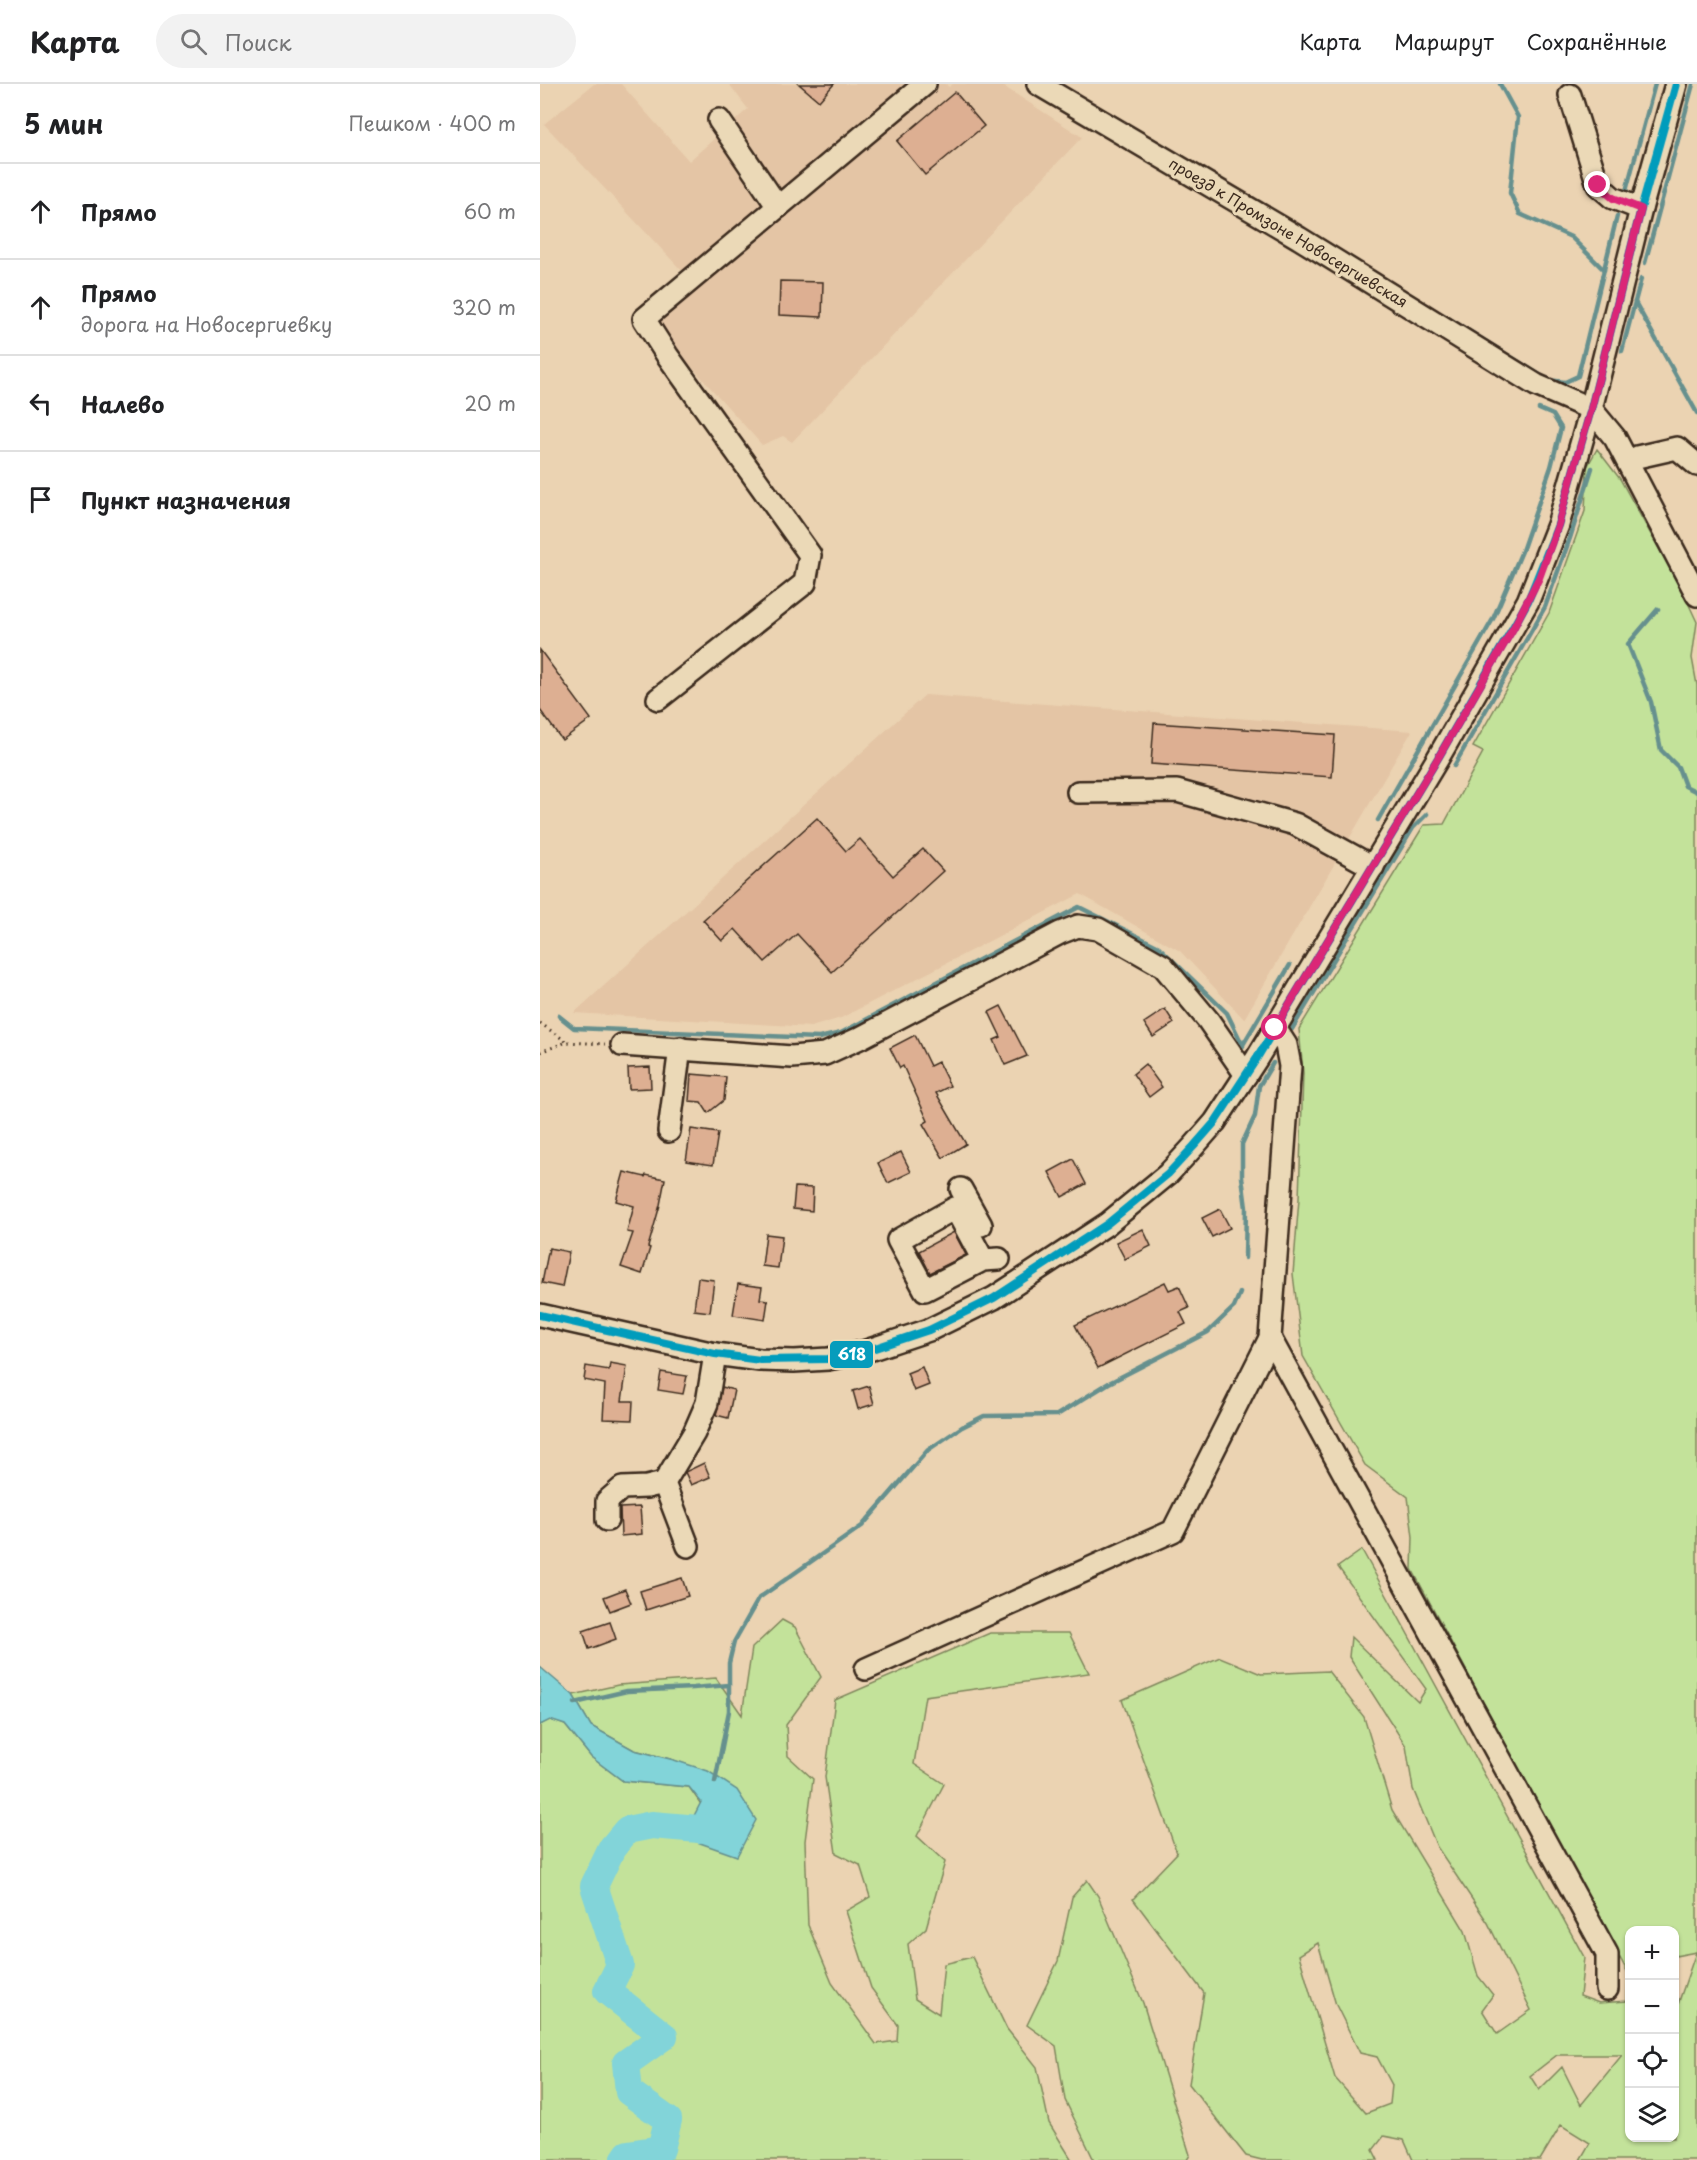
<!DOCTYPE html>
<html lang="ru">
<meta charset="utf-8">
<style>
:root{--surface:#fff;--page:#f2f2f2;--text:#202124;--muted:#757577;--line:#e0e0e0}
body{margin:0;font-family:"Playpen Sans",sans-serif;background:var(--page);color:var(--text)}
.controls{position:absolute;right:18px;bottom:18px;display:grid;overflow:hidden;border-radius:12px;box-shadow:0 2px 4px #0004}
.controls button{width:54px;height:54px;display:grid;place-items:center;padding:0;border:0;border-bottom:2px solid var(--line);background:var(--surface);color:var(--text);font:30px sans-serif}
.stop{position:absolute;width:18px;height:18px;margin:-14px;border:4px solid #db2777;border-radius:50%;background:#fff}
.stop.end{background:#db2777;border-color:#fff;box-shadow:0 2px 6px #0008}
.list{margin:0;padding:0;list-style:none}
h2{display:flex;justify-content:space-between;align-items:center;height:78px;margin:0;padding:0 24px;font-size:26px}
h2 small{font-size:20px;font-weight:400;color:var(--muted)}
.list li{display:grid;grid-template-columns:39px 1fr auto;gap:18px;align-items:center;box-sizing:border-box;height:96px;padding:0 24px;border-top:2px solid var(--line)}
.list b{display:block;font-size:22px;white-space:nowrap}
.list p{margin:0;font-size:20px;white-space:nowrap;color:var(--muted)}
.list em{font-size:20px;font-style:normal;color:var(--muted)}
.icon{flex:none;width:33px;height:33px;fill:none;stroke:currentColor;stroke-width:2;stroke-linecap:round;stroke-linejoin:round}
.map{position:relative;flex:none;width:1157px;height:2076px;overflow:hidden}
header{display:flex;align-items:center;gap:36px;box-sizing:border-box;height:84px;padding:0 30px;background:var(--surface);border-bottom:2px solid var(--line)}
header strong{font-size:28px}
nav{display:flex;gap:33px;margin-inline-start:auto;font-size:21px}
.search{width:420px;height:54px;background:var(--page);display:flex;align-items:center;gap:15px;box-sizing:border-box;padding:0 21px;border-radius:33px;color:var(--muted);font-size:22px}
main{display:flex}
aside{flex:1;background:var(--surface)}
.map>svg:first-child{display:block}
</style>
<header>
<strong>Карта</strong>
<div class="search"><svg class="icon" aria-label="search" viewBox="0 0 24 24"><circle cx="10" cy="10" r="6"/><path d="M15 15l6 6"/></svg>Поиск</div>
<nav><a>Карта</a><a>Маршрут</a><a>Сохранённые</a></nav>
</header>
<main>
<aside>
<h2>5 мин<small>Пешком · 400 m</small></h2>
<ul class="list">
<li><svg class="icon" aria-label="ahead" viewBox="0 0 24 24"><path d="M12 20V5M6 11l6-6 6 6"/></svg><div><b>Прямо</b></div><em>60 m</em></li>
<li><svg class="icon" aria-label="ahead" viewBox="0 0 24 24"><path d="M12 20V5M6 11l6-6 6 6"/></svg><div><b>Прямо</b><p>дорога на Новосергиевку</p></div><em>320 m</em></li>
<li><svg class="icon" aria-label="left" viewBox="0 0 24 24"><path d="M17 20v-9H6M10 6l-5 5 5 5"/></svg><div><b>Налево</b></div><em>20 m</em></li>
<li><svg class="icon" aria-label="arrive" viewBox="0 0 24 24"><path d="M6 21V4h12l-3 4 3 4H6"/></svg><div><b>Пункт назначения</b></div></li>
</ul>
</aside>
<div class="map">
<svg width="1157" height="2076" viewBox="0 0 1157 2076">
<rect width="100%" height="100%" fill="#ebd3b2"/>
<filter id="ink" filterUnits="userSpaceOnUse"><feTurbulence type="fractalNoise" baseFrequency=".0167" numOctaves="2"/><feDisplacementMap in="SourceGraphic" scale="12" xChannelSelector="R" yChannelSelector="G"/><feConvolveMatrix kernelMatrix="1 2 1 2 8 2 1 2 1" color-interpolation-filters="sRGB"/></filter>
<g filter="url(#ink)">
<g fill="#e4c5a5">
<polygon points="54,0 81,0 149,77 208,25 189,0 369,0 144,189 4,40"/>
<polygon points="399,0 406,0 409,3 413,0 460,0 542,53 252,358 243,352 222,361 132,261 117,239"/>
<polygon points="385,611 872,647 704,935 640,867 540,810 301,934 271,943 34,929"/>
</g>
<g fill="#c3e29a" stroke="#7f865c" stroke-width="1.5" fill-rule="evenodd">
<path d="M1057,365l23,30 63,113 14,30 -5,36 5,27v1475h-117l10,-17 -29,-18 -21,35h-127l-9,-20 -20,-4 -11,14 5,10h-116l-16,-4 -57,-72 15,-91 -71,-94 44,-46 -55,-153 98,-43 41,17 67,-3 36,46 28,93 73,121 13,45 15,19 -11,15 15,24 34,-24 -43,-87 -51,-76 -24,-58 -7,-43 -57,-89 2,-20 67,65 8,-13 -88,-122 24,-17 222,407 -4,39 19,7 28,-2 1,-28 -216,-404 1,-32 -5,-40 -43,-32 -62,-109 -10,-82 6,-75 4,-126 -4,-44 125,-204 20,-1 39,-72 -10,-5 76,-134 36,-102 2,-44zM1090,1846h44l1,26 21,-4 -21,61 -1,125h-44zM778,1859l18,62 24,48 17,4 15,28 -2,19 -24,9 -31,-35 -36,-123zM1017,1971h65l-41,50 -19,-38 -23,23 -9,-14z"/>
<polygon points="242,1536 255,1543 281,1593 246,1641 248,1672 273,1695 265,1757 268,1841 292,1899 336,1960 357,1957 358,1941 331,1904 306,1827 330,1813 320,1781 296,1769 285,1693 295,1616 450,1549 529,1549 549,1589 385,1612 374,1680 404,1700 377,1752 405,1778 386,1844 368,1860 375,1915 399,1930 404,1880 432,1873 467,1945 497,1983 509,2039 532,2076 0,2076 0,1641 10,1635 25,1641 51,1673 83,1697 149,1703 197,1772 134,1676 94,1666 51,1642 33,1611 78,1601 176,1594 202,1631 212,1564"/>
<polygon points="547,1796 558,1812 603,1919 650,2071 647,2076 554,2076 525,2016 516,1962 487,1941 518,1877 532,1813"/>
</g>
<polygon fill="#82d4d9" stroke="#66908e" stroke-width="1.5" points="0,1583 33,1611 51,1642 94,1666 134,1676 168,1687 197,1706 216,1736 197,1772 143,1753 161,1718 149,1703 83,1697 51,1673 25,1641 10,1636 0,1641"/>
<g fill="none" stroke-linecap="round" stroke-linejoin="round">
<g stroke="#66908e" stroke-width="4.5">
<polyline points="960,0 978,33 970,109 980,130 1031,153 1064,186"/>
<polyline points="1086,107 1115,0"/>
<polyline points="1105,179 1153,0"/>
<polyline points="1095,218 1157,329"/>
<polyline points="903,231 1008,296 1025,298 1038,292 1077,132"/>
<polyline points="1082,267 1101,195"/>
<polyline points="1118,525 1088,560 1111,618 1121,666 1138,683 1145,702 1157,708"/>
<polyline points="914,682 1005,523 1030,454 1052,384"/>
<polyline points="838,736 953,535 982,467 1011,383 1021,344 1013,331 999,325"/>
<polyline points="19,932 34,944 279,954 301,949 539,823 619,863 687,929 703,962"/>
<polyline points="752,945 873,744 887,730"/>
<polyline points="701,964 750,881"/>
<polyline points="705,1174 706,1124 702,1093 702,1060 715,1032 719,1002 733,979"/>
<polyline points="35,1619 87,1607 153,1604 189,1601"/>
<polyline points="175,1698 189,1627 189,1579 194,1558 219,1514 322,1442 388,1366 422,1343 444,1332 517,1331 569,1299 668,1248 694,1223 700,1209"/>
</g>
<polyline stroke="#82d4d9" stroke-width="28" points="84,2076 88,2070 121,2065 128,2036 89,2008 86,1979 124,1952 67,1907 80,1881 54,1802 72,1764 87,1746 112,1741 159,1745 180,1742 181,1735"/>
</g>
<g fill="#ddaf92" stroke="#3b2a1e" stroke-width="1.5">
<polygon points="259,0 294,0 279,17"/>
<polygon points="415,8 444,42 385,91 357,57"/>
<polygon points="240,197 283,198 282,233 239,231"/>
<polygon points="0,566 51,635 22,656 0,626"/>
<polygon points="614,639 795,651 792,693 611,680"/>
<polygon points="277,734 306,767 320,755 353,792 383,765 403,787 292,888 257,850 225,878 195,845 182,857 163,836"/>
<polygon points="461,922 487,972 465,981 454,956 461,953 449,928"/>
<polygon points="625,925 634,939 613,953 604,939"/>
<polygon points="375,951 390,982 398,978 410,1002 396,1009 426,1060 403,1074 383,1040 388,1037 363,982 360,984 350,964"/>
<polygon points="605,980 622,1003 609,1013 593,990"/>
<polygon points="110,983 111,1004 89,1005 88,984"/>
<polygon points="151,990 186,993 184,1016 168,1029 161,1018 149,1017"/>
<polygon points="151,1045 178,1049 173,1081 146,1077"/>
<polygon points="361,1068 371,1088 348,1099 338,1079"/>
<polygon points="533,1075 546,1100 522,1113 509,1088"/>
<polygon points="84,1088 105,1093 106,1091 125,1095 120,1121 108,1163 110,1164 102,1190 81,1183 93,1149 87,1148 94,1122 76,1117"/>
<polygon points="255,1103 273,1104 272,1127 253,1125"/>
<polygon points="680,1125 690,1144 672,1153 662,1134"/>
<polygon points="603,1145 611,1162 585,1175 576,1158"/>
<polygon points="414,1148 426,1171 390,1189 379,1167"/>
<polygon points="226,1150 242,1152 238,1184 222,1182"/>
<polygon points="9,1164 29,1168 22,1203 2,1199"/>
<polygon points="158,1194 174,1196 170,1228 154,1226"/>
<polygon points="625,1198 629,1206 639,1202 649,1224 640,1228 646,1240 558,1284 535,1241"/>
<polygon points="198,1200 222,1203 220,1215 228,1216 225,1236 193,1231"/>
<polygon points="70,1279 87,1282 82,1317 93,1317 92,1336 63,1335 65,1300 44,1296 46,1282 69,1286"/>
<polygon points="382,1283 389,1301 374,1307 367,1289"/>
<polygon points="121,1288 147,1292 143,1310 118,1306"/>
<polygon points="329,1302 334,1320 318,1325 313,1307"/>
<polygon points="182,1303 194,1306 188,1334 176,1331"/>
<polygon points="164,1379 170,1393 151,1401 145,1388"/>
<polygon points="100,1423 102,1450 81,1452 80,1424"/>
<polygon points="142,1494 148,1512 106,1526 100,1507"/>
<polygon points="85,1505 91,1519 70,1527 64,1513"/>
<polygon points="70,1538 76,1555 49,1565 43,1547"/>
</g>
<g fill="none" stroke-linecap="round" stroke-linejoin="round">
<defs>
<g id="minor">
<polyline points="498,0 759,154 996,301 1051,325 1075,354 1157,511"/>
<polyline points="1030,11 1058,101 1073,114 1101,125"/>
<polyline points="179,36 238,123"/>
<polyline points="1097,373 1137,364 1157,381"/>
<polyline points="118,615 265,499 270,471 127,271 104,235 385,0"/>
<polyline points="538,708 637,707 755,740 833,783"/>
<polyline points="82,961 252,973 285,970 320,954 520,849 538,842 558,845 623,882 668,936 706,991"/>
<polyline points="129,1047 140,964"/>
<polyline points="421,1105 441,1141"/>
<polyline points="443,1176 415,1124 358,1156 385,1206 443,1176 459,1175"/>
<polyline points="0,1231 175,1270 220,1276 254,1277 288,1275 323,1268 389,1246 454,1214 567,1140 628,1090 654,1062 675,1038 717,974 898,674 988,517 1018,441 1051,325 1101,125 1136,0"/>
<polyline points="730,1254 1067,1870 1067,1905"/>
<polyline points="67,1436 67,1417 82,1404 107,1403 124,1399"/>
<polyline points="148,1462 124,1399 154,1349 167,1319 175,1270"/>
<polyline points="326,1585 633,1447 730,1254 750,982 746,961 735,944"/>
</g>
</defs>
<use href="#minor" stroke="#3b2a1e" stroke-width="26"/>
<g stroke="#3b2a1e" stroke-width="3" stroke-dasharray="1.5 4.5" stroke-linecap="butt">
<polyline points="0,939 27,958"/>
<polyline points="0,968 27,958 65,960"/>
</g>
<use href="#minor" stroke="#ebd9b7" stroke-width="21"/>
<defs>
<polyline id="bus-1" points="0,1231 175,1270 220,1276 288,1275 323,1268 389,1246 454,1214 567,1140 628,1090 654,1062 675,1038 717,974 898,674 988,517 1018,441 1051,325 1101,125 1136,0"/>
</defs>
<use href="#bus-1" stroke="#ebd9b7" stroke-width="12"/>
<use href="#bus-1" stroke="#069cbc" stroke-width="8"/>
</g>
</g>
<g fill="none" stroke-linecap="round" stroke-linejoin="round" filter="url(#ink)">
<polyline stroke="#db2777" stroke-width="8" points="735,944 898,674 974,543 999,494 1018,441 1051,325 1101,125 1073,114 1058,101"/>
</g>
<g text-anchor="middle" stroke-width="6" stroke-linejoin="round" paint-order="stroke">
<g font-size="15" fill="#3b2a1e" stroke="#ebd9b7">
<text transform="translate(748 149) rotate(31)" y="5">проезд к Промзоне Новосергиевская</text>
</g>
</g>
<rect stroke="#ebd9b7" stroke-width="2" x="289" y="1256" width="45" height="29" rx="6" fill="#069cbc"/>
<g font-size="16" text-anchor="middle" font-weight="bold" fill="#fff">
<text x="312" y="1276">618</text>
</g>
</svg>
<div class="controls">
<button>+</button>
<button>−</button>
<button><svg class="icon" aria-label="locate" viewBox="0 0 24 24"><circle cx="12" cy="12" r="6"/><path d="M12 2v4M12 18v4M2 12h4M18 12h4"/></svg></button>
<button><svg class="icon" aria-label="layers" viewBox="0 0 24 24"><path d="M12 4l9 5-9 5-9-5zM3 14l9 5 9-5"/></svg></button>
</div>
<div class="stop" style="left:735px;top:944px"></div>
<div class="stop end" style="left:1058px;top:101px"></div>
</div>
</main>
